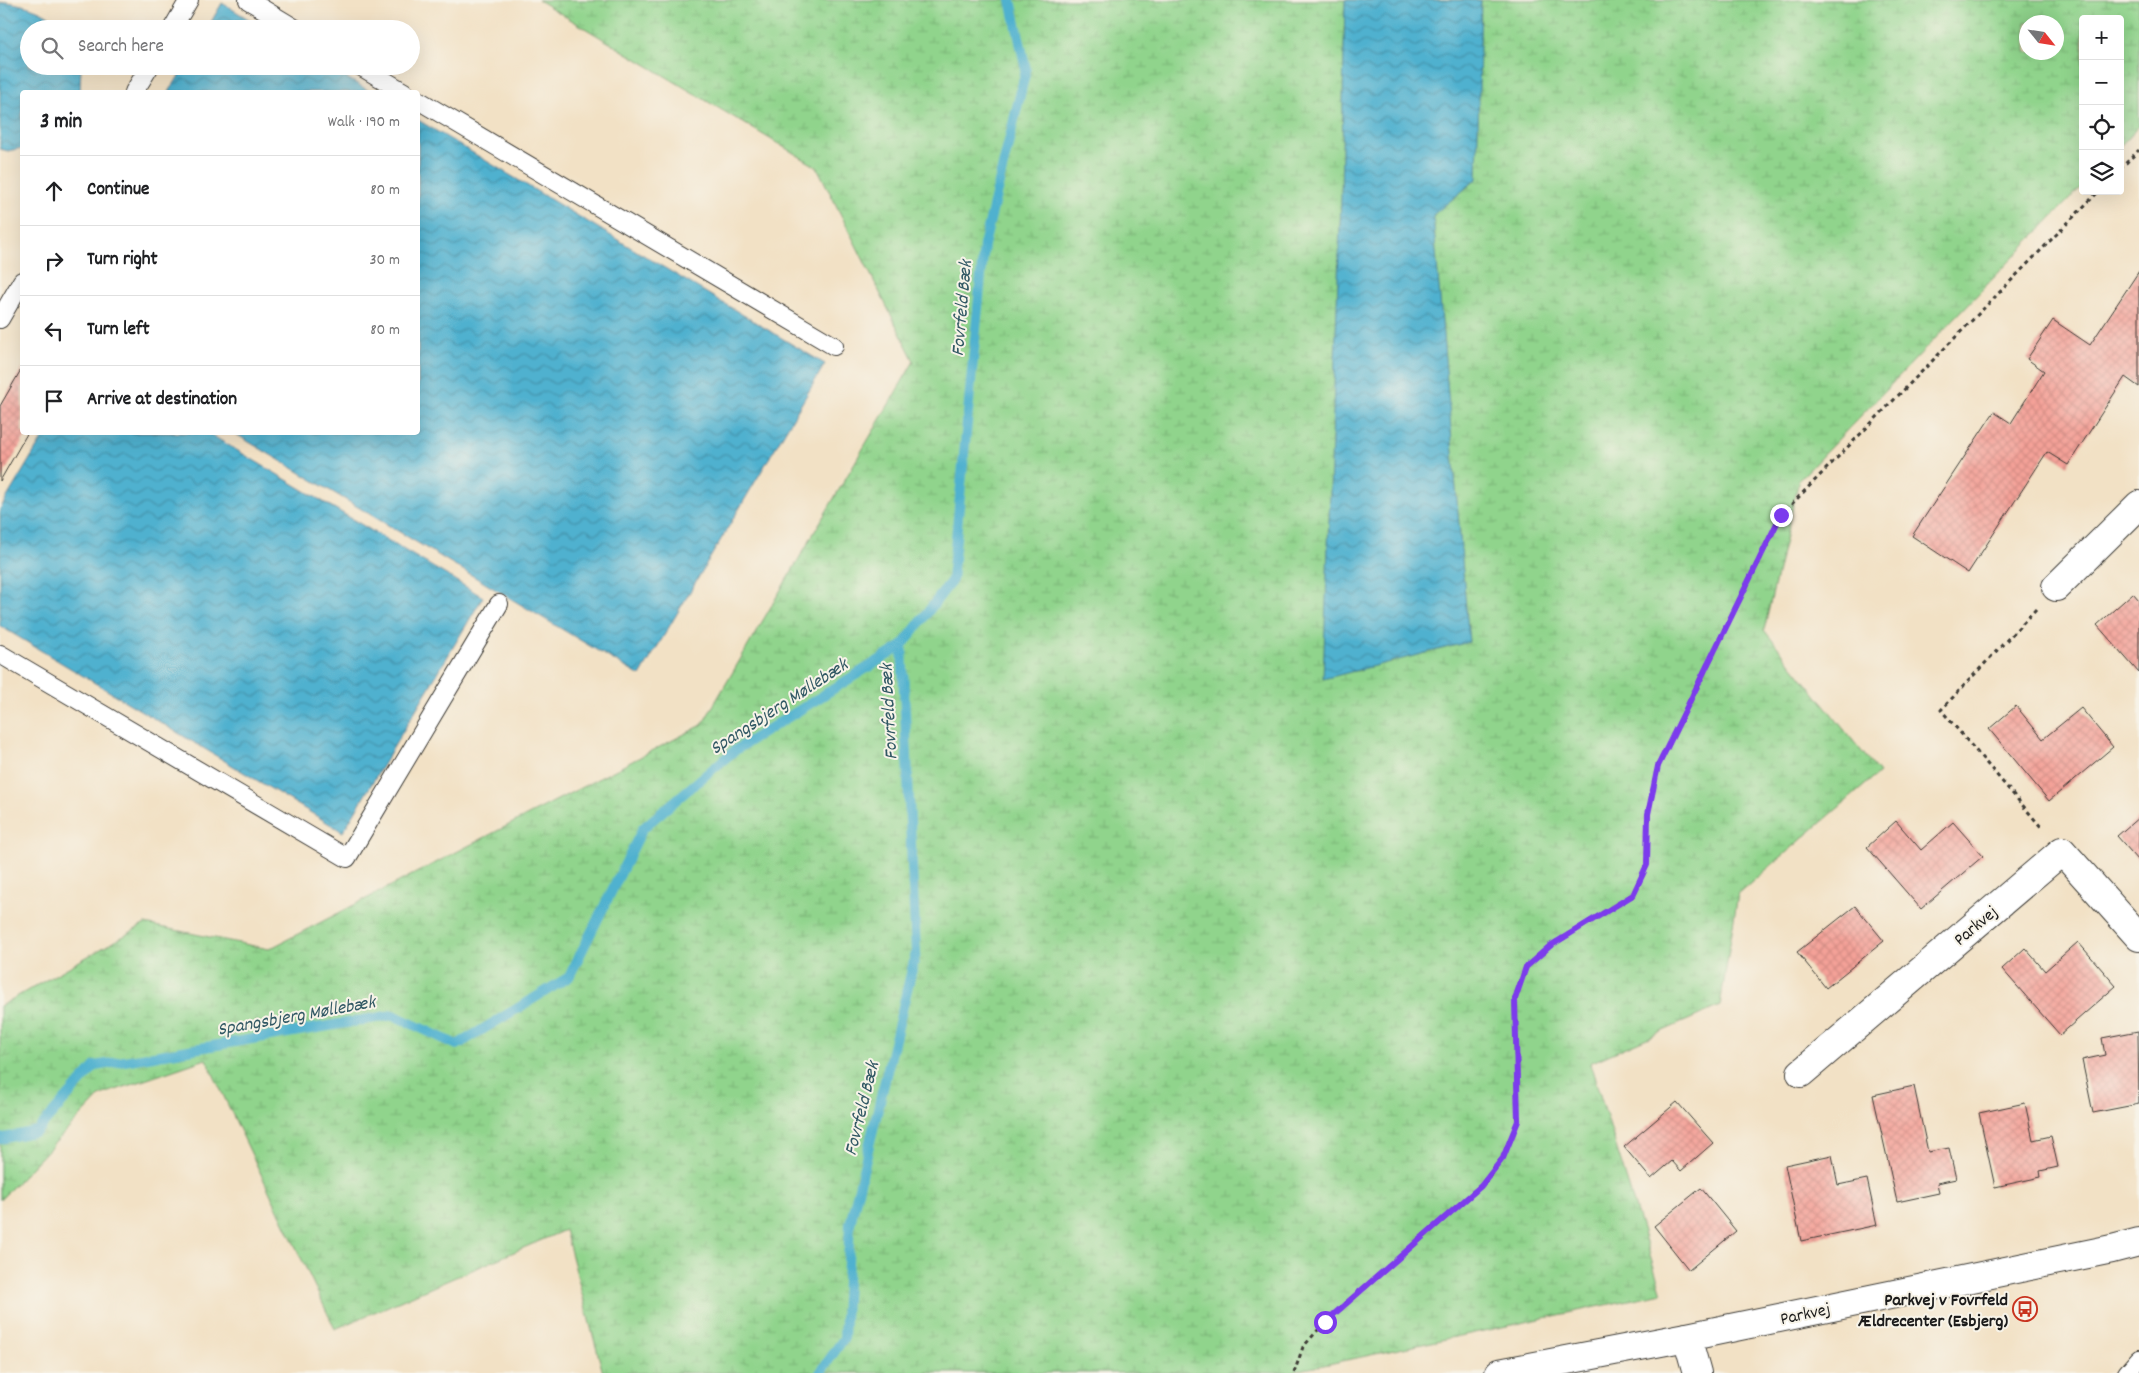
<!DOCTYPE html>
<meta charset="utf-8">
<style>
:root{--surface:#fff;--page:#f6f6f6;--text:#202124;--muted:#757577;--line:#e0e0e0}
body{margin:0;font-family:Dekko,sans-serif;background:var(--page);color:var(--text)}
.controls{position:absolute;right:15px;top:15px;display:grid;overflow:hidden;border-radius:5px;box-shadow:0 5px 20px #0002}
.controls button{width:45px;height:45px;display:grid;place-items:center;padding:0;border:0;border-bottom:1px solid var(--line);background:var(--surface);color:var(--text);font:25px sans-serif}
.compass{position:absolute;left:2019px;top:15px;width:45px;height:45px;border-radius:50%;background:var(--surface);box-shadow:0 5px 20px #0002;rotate:120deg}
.stop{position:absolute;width:15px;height:15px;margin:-11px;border:4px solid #7c3aed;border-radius:50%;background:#fff}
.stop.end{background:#7c3aed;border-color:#fff;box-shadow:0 1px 5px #0008}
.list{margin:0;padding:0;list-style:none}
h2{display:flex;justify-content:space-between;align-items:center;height:65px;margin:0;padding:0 20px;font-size:21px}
h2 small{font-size:16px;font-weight:400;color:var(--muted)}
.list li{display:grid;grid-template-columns:32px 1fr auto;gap:15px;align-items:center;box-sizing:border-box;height:70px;padding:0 20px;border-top:1px solid var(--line)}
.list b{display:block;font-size:19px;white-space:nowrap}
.list em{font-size:16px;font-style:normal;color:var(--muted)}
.icon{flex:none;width:28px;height:28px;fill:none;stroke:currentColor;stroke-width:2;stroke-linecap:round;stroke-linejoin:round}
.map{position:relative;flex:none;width:2139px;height:1373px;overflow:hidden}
.search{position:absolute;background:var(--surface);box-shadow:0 5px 20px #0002;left:20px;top:20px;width:400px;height:55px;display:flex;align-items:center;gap:12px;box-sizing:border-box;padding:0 18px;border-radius:28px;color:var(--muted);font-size:19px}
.panel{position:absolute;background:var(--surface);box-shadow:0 5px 20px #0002;left:20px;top:90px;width:400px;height:345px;border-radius:5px}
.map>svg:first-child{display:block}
</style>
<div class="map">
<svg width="2139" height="1373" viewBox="0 0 2139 1373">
<defs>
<pattern id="wetland-marsh" width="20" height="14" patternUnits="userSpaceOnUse" patternTransform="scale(1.25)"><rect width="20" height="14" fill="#90d48c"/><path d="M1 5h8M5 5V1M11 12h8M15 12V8" fill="none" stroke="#7cb578"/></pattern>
<pattern id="water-waves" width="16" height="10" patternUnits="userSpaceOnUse" patternTransform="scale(1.25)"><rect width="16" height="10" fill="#50b1cf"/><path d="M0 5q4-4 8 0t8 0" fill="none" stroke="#428fa7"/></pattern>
<pattern id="building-cross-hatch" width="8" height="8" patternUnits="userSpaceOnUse" patternTransform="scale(1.25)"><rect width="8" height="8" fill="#f4a198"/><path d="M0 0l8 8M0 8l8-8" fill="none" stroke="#d18a82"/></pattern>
</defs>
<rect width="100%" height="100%" fill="#f7f3e8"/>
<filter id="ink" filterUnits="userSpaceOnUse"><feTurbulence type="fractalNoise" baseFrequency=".02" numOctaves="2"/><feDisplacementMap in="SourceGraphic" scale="10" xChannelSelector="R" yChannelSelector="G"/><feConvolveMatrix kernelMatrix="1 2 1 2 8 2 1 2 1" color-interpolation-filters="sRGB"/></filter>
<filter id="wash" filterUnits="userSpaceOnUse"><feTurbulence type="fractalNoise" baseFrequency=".0096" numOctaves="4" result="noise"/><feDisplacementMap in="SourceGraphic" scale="20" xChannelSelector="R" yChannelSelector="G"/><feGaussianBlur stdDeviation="1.12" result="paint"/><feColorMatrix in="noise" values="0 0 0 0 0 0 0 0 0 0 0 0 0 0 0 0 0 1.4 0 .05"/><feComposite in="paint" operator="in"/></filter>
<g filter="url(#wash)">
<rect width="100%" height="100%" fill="#f2e1c5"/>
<path fill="url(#wetland-marsh)" stroke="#567854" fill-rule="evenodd" d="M538,0h1601v126l-19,20v-127h-37v166l-284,295 -35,150 115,143 -141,121 -18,112 -130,57 72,230 -376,80h-683l-38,-143 -230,99 -129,-270 -105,36 -101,105v-194l145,-82 124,25 433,-224 212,-364 -97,-194zM2026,22h30v30h-30z"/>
<g fill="url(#water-waves)" stroke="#366676">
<polygon points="1345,0 1481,0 1477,179 1433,215 1469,642 1323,679 1341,198"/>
<path d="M7,2c23,4 41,9 56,27h-34v37h52l-1,26h-58v56l-14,3 -8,-2v-146z"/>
<polygon points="222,3 265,29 207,29"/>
<polygon points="185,66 327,66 371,92 169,92"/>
<polygon points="418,120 825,364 640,676 234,433 418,432"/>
<polygon points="46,432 208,433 483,597 343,832 0,626 0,509"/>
</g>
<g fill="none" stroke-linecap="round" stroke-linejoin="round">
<g stroke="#50b1cf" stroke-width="10">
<polyline points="0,1139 37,1131 95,1066 393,1015 457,1045 569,977 643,828 734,751 902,646"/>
<polyline points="820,1373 844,1338 850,1224 916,953 902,646 952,580 984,245 1026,70 1011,0"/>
</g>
</g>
<g id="blocks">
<g fill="url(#building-cross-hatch)">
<polygon points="2139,271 2139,387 2125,377 2068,465 2047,452 1968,573 1912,536 1994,412 2011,423 2044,371 2027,359 2053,320 2090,345"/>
<polygon points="22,368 22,432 28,432 0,481 0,406"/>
<polygon points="2133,593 2139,600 2139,673 2097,625"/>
<polygon points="2016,706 2043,739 2081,708 2113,747 2049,801 1989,729"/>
<polygon points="2139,817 2139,861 2117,836"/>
<polygon points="1896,821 1921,850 1953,822 1983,856 1921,909 1867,847"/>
<polygon points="1855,906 1884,941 1826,988 1797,952"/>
<polygon points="2078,942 2116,986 2060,1035 2002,969 2025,948 2045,971"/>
<polygon points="2138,1031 2139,1104 2093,1113 2082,1060 2105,1055 2102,1038"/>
<polygon points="1914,1086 1928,1152 1949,1148 1956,1179 1937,1183 1939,1193 1897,1202 1873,1095"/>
<polygon points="1677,1102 1713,1143 1681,1171 1672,1161 1651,1179 1624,1147"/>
<polygon points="2025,1103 2033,1140 2051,1136 2058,1167 2040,1171 2041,1177 1995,1187 1979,1113"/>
<polygon points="1832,1155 1838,1185 1867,1179 1877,1225 1801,1241 1785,1165"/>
<polygon points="1701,1188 1736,1231 1689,1270 1654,1226"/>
</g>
</g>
</g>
<g filter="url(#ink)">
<use href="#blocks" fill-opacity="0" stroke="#3c3a35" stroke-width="1"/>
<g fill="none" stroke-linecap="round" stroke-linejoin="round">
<defs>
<g id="service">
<polyline points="248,0 296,29"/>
<polyline points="172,29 189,0"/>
<polyline points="360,66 404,92"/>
<polyline points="134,92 150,66"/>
<polyline points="418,100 834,346"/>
<polyline points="0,319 22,281"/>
<polyline points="0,654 347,858 499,604"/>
<polyline points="2127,1373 2139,1359"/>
</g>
<g id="minor">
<polyline points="2056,587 2139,505"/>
<polyline points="1801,1073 2062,851 2139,937"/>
<polyline points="1687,1337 1697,1373"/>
</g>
<polyline id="tertiary" points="1499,1373 1687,1337 2112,1249 2139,1242"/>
</defs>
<use href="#service" stroke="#3c3a35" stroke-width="20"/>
<use href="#minor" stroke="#3c3a35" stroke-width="30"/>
<use href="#tertiary" stroke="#3c3a35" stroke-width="30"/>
<g stroke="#3c3a35" stroke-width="3" stroke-dasharray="4 4" stroke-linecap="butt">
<polyline points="2120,169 2139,150"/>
<polyline points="2036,609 1941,710 2042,828"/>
<polyline points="1294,1373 1303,1347 1325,1322 1481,1186 1503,1158 1518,1121 1515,999 1526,967 1550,946 1633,895 1647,865 1648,814 1658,766 1781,515 2099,191"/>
</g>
<use href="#service" stroke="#fff" stroke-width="18"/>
<use href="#minor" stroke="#fff" stroke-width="28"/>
<use href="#tertiary" stroke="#fff" stroke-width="28"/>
</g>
</g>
<g fill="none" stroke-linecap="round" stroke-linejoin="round" filter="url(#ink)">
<polyline stroke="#7c3aed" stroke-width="6" points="1325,1322 1481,1186 1503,1158 1518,1121 1515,999 1526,967 1550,946 1633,895 1647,865 1648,814 1658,766 1781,515"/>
</g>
<defs>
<symbol id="bus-ring" viewBox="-11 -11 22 22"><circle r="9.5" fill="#f7f3e8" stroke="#c8321e" stroke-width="1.5"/><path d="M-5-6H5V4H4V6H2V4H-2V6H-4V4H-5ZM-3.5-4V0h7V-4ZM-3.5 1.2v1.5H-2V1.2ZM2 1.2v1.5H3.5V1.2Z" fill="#c8321e"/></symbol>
</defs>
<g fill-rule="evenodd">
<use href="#bus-ring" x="2011" y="1295" width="28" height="28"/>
</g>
<g text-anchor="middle" stroke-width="4" stroke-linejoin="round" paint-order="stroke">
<g font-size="18" fill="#1c1c1c" stroke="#f7f3e8">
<text transform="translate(1975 925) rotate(-40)" y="6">Parkvej</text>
<text transform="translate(1805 1313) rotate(-12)" y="6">Parkvej</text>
</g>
<g font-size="18" font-weight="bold" fill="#1c1c1c" stroke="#f7f3e8" text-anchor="end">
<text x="2008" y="1305">Parkvej v Fovrfeld<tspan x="2008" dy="21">Ældrecenter (Esbjerg)</tspan></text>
</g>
<g font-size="19" font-style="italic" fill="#315864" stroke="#f7f3e8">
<text transform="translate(960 308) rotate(-85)" y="7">Fovrfeld Bæk</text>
<text transform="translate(778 705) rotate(-33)" y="7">Spangsbjerg Møllebæk</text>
<text transform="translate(887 712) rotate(-93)" y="7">Fovrfeld Bæk</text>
<text transform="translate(296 1014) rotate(-10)" y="7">Spangsbjerg Møllebæk</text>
<text transform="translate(860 1108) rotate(-76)" y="7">Fovrfeld Bæk</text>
</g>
</g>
</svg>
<div class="controls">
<button>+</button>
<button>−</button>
<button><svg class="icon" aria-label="locate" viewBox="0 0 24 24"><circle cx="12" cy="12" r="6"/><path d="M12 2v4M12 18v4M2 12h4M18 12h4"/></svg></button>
<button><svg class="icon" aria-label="layers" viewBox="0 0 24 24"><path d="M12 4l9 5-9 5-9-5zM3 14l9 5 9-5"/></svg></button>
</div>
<svg class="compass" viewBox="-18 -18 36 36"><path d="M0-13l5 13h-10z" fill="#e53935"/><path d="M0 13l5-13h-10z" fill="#757577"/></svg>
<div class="stop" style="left:1325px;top:1322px"></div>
<div class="stop end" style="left:1781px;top:515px"></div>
<div class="search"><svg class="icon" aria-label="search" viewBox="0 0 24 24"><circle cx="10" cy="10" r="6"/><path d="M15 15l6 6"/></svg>Search here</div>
<section class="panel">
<h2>3 min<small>Walk · 190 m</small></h2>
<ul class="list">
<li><svg class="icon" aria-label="ahead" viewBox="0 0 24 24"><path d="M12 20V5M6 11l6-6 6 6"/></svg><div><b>Continue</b></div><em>80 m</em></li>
<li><svg class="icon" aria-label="right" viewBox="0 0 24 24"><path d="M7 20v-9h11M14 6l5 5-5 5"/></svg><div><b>Turn right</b></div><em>30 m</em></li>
<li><svg class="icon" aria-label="left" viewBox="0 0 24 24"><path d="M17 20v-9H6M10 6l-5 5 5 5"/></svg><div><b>Turn left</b></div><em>80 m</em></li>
<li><svg class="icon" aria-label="arrive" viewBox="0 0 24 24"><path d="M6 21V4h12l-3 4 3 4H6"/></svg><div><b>Arrive at destination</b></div></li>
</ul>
</section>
</div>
